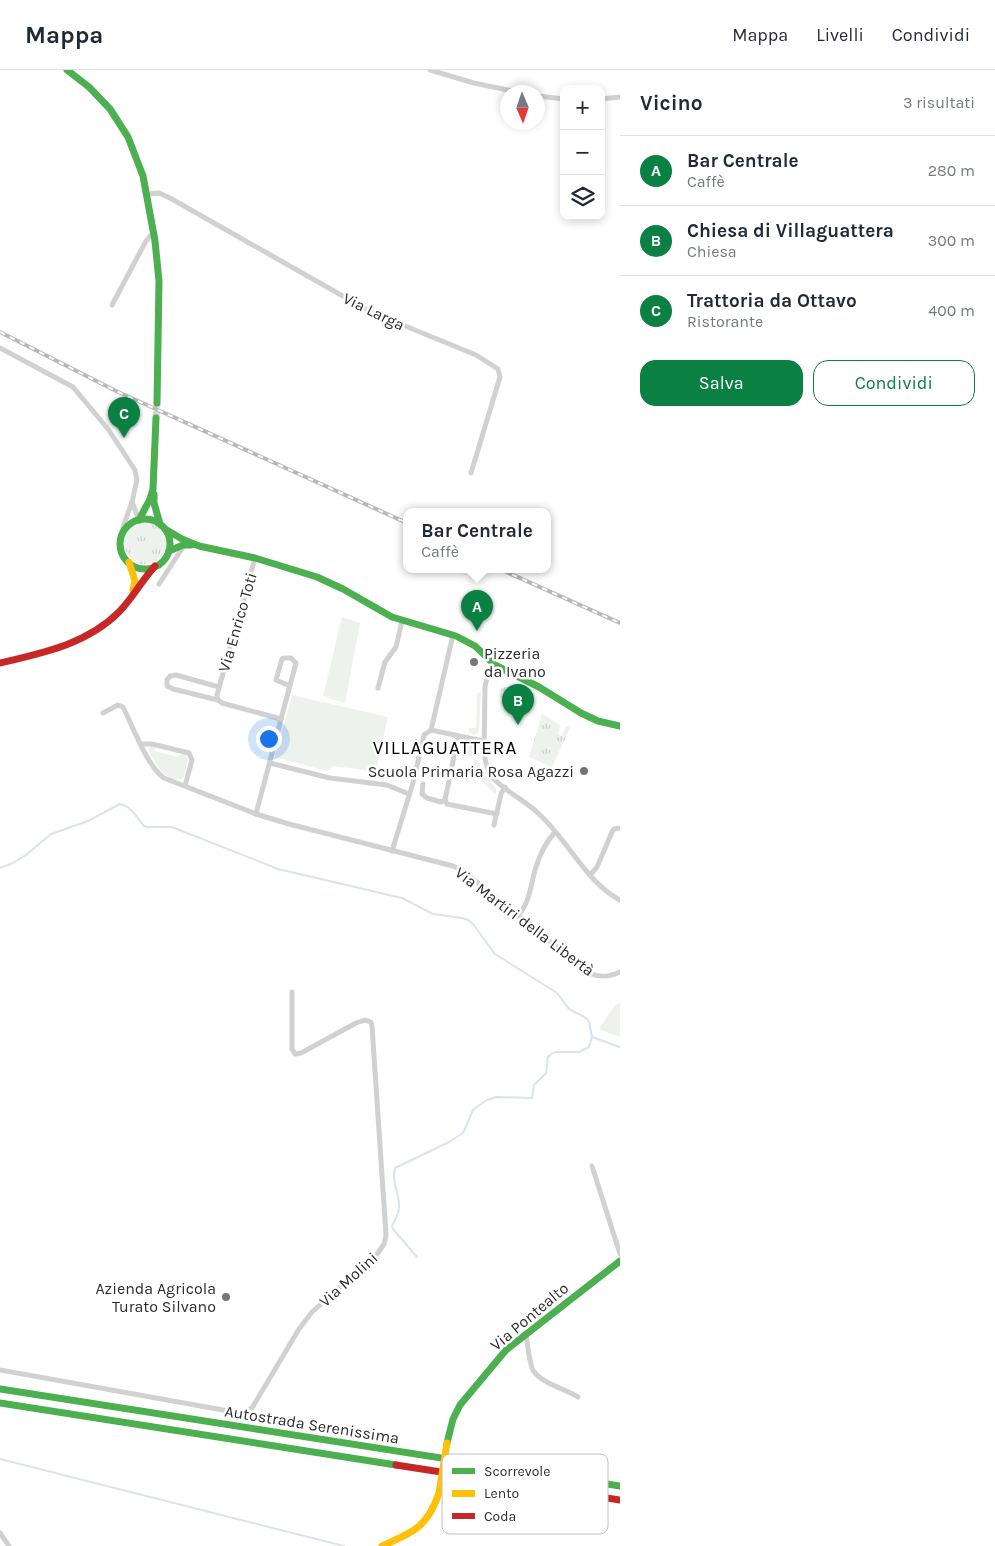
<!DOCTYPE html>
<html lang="it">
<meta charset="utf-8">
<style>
:root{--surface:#fff;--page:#f2f2f3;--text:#1f2937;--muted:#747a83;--line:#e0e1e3;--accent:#0b8043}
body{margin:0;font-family:Karla,sans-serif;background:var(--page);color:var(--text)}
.controls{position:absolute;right:15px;top:15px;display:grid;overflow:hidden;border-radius:10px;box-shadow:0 2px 8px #0003}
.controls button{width:45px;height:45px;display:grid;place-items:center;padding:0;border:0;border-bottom:1px solid var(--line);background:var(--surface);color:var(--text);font:25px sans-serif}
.compass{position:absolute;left:500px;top:15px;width:45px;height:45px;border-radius:50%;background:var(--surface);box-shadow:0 2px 8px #0003;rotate:178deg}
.you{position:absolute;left:268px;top:668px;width:18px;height:18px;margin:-12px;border:4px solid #fff;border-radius:50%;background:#1a73e8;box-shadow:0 0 0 8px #1a73e833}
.badge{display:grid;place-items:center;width:32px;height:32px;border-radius:50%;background:var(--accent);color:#fff;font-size:16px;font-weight:700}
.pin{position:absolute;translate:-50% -41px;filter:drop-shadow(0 1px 2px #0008)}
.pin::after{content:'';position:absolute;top:26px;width:18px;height:15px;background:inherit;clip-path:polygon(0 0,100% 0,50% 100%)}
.popup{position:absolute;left:403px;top:438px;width:148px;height:65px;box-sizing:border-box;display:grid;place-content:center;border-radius:10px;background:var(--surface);filter:drop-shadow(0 1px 4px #0005);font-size:16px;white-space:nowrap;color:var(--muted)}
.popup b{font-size:19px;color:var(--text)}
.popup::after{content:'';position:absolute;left:50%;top:100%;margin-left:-10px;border:10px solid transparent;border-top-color:var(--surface)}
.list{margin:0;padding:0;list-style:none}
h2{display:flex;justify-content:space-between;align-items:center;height:65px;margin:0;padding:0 20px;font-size:21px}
h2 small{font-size:16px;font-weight:400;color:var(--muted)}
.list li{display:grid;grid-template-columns:32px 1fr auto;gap:15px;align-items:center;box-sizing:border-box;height:70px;padding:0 20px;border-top:1px solid var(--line)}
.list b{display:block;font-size:19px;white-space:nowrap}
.list p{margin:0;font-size:16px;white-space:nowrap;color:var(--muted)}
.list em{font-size:16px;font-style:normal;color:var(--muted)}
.actions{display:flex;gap:10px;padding:15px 20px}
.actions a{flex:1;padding:11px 0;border:1px solid var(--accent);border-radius:15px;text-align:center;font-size:18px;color:var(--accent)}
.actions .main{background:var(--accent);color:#fff}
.icon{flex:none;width:28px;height:28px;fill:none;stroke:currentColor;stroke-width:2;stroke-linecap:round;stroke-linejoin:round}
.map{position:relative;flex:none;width:620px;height:1476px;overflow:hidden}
header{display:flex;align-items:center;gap:30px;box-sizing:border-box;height:70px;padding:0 25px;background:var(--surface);border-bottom:1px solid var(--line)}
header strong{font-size:24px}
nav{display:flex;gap:28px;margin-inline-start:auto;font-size:18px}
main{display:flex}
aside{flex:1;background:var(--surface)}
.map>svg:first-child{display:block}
</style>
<header>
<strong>Mappa</strong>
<nav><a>Mappa</a><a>Livelli</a><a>Condividi</a></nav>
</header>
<main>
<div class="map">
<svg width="620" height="1476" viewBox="0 0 620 1476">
<defs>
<pattern id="grass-tufts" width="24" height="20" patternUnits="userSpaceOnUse" patternTransform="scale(1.25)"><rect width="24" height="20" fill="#eef2ec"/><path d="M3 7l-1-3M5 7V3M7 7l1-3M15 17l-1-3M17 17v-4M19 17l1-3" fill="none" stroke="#ccd0cb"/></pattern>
</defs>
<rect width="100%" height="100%" fill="#fff"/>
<g fill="url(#grass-tufts)">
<circle cx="145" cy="473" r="21"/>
<polygon points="504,617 509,617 512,619 513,636 509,639 508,634 499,626 501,619"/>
<path d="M522,618h5l6,6v6c-6,1 -7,4 -10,9l-3,-4v-14z"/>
<polygon points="481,622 479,660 478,663 473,665 469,662 469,658 476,658 477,623"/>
<polygon points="542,644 560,655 558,664 561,666 567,656 570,658 552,697 529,687"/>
<polygon points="464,673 477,677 478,687 461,684 463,677 460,676"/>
<path d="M473,688l5,2 5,13 13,15v6c-13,-9 -19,-20 -23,-36z"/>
</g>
<g fill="#eef2ec">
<polygon points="342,547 360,553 345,633 323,626"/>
<polygon points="292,625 388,647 377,696 398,701 396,711 374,706 372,701 334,696 327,701 275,687"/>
<path d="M151,676l6,2 -3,2 1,1 21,6 6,-3h3l3,4 -4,19c-17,11 -30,-16 -36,-28z"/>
<polygon points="620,933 620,967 599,959 615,935"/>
</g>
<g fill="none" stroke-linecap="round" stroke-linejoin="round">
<g stroke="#dae3ee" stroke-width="2">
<path d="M0,798l11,-4 15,-9 25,-21 37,-13 32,-17c11,2 17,14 24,22l3,1h25l106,42 124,29 31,16 29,4 6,2 5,4 22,30 62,39 12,16 17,9 3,4 3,15 28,10"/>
<path d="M417,1187l-24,-28 -1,-3c3,-6 7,-12 7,-19 1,-13 -8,-25 -4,-39l54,-26 14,-9 10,-23 12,-9 11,-4 36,1 2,-13 12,-12 2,-16 2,-2 5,-3h24l10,-5 3,-10"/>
<polyline points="0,1389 344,1476"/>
</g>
<polyline stroke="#d5d5d5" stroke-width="7" stroke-dasharray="7 3.5" stroke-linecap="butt" points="156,348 157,333"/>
<g stroke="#d1d1d1" stroke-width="5">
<polyline points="430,0 474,13 517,22"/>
<polyline points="538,26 564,29"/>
<polyline points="601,29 620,27"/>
<polyline points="148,124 159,123 170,128 371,242 476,285 498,299 500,307 471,403"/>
<polyline points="112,235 146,171 150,166 154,165"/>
<polyline points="0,278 73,317 108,359 135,400 137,410 132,432 123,457 122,467"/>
<polyline points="132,432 139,450"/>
<polyline points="255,488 217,625 218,630 222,633 281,649 256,744"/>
<polyline points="159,514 185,474"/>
<path d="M495,595l-7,8 -3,14 -1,65c1,10 4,21 11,28 14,14 33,22 46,36 28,26 45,66 79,84"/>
<polyline points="378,618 385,592 396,577 402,551"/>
<polyline points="218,630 173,619 167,616 167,610 170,606 176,605 219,617"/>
<path d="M103,643l15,-8 5,2c10,20 24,59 41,71l92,36 33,10 164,42 9,4 127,103c11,5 20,4 31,-1"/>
<polyline points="281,649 296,593 291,588 284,588 282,589 276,610 290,616"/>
<polyline points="431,660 453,565"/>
<polyline points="458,667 445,730 447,734 497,744"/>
<polyline points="141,674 152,674 189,683 192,690 185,716"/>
<polyline points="270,693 330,708 387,715 409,724"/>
<polyline points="423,714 422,724 427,728 441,732 445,730"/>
<polyline points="494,755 501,724 505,717"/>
<polyline points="392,781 413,713 424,665 431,660 483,671"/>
<polyline points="591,804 597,797 612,762 614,759 620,758"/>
<path d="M517,846c13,-11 14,-34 19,-49 4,-13 9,-24 19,-35"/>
<polyline points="592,1096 620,1184"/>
<path d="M524,1264l2,2c2,11 3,22 6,32 5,14 34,21 46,29"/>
<polyline points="0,1300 234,1342 246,1341 252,1338 299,1259 312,1242 378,1183 384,1174 386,1165 372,956 371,952 365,950 356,953 301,983 295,984 292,979 292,922"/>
<polyline points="0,1463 9,1476"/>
</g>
<g stroke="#4caf50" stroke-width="7">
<polyline points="67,0 89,17 110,39 128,67 143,106 155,171 159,211 157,333"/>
<polyline points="154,424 154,433 160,454"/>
<circle cx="145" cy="474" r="25"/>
<polyline points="139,450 150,429 153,419 156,348"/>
<polyline points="165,459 182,469 199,476 255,488 317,507 343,519 392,547 456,566 475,576 495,595 539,617 581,643 598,651 620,656"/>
<polyline points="169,481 183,475 191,475"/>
<polyline points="0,1319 620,1416"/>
<polyline points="0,1333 396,1395"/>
<polyline points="447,1373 453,1349 460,1335 506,1280 620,1191"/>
</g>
<g stroke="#ffc107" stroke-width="7">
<polyline points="129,492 135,511 133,520"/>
<path d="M382,1476c31,-14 45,-18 57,-53"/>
</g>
<g stroke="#c62828" stroke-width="7">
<path d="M0,593c43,-10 87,-19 119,-51 14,-14 23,-32 36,-46"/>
<polyline points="396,1395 620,1430"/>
</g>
<defs>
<g id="rail">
<polyline points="0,262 116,321 407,453"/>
<polyline points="502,500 620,553"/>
</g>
</defs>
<use href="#rail" stroke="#b8b8b8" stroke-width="4"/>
<use href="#rail" stroke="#fff" stroke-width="2" stroke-dasharray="5.5" stroke-linecap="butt"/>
<polyline stroke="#ffc107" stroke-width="7" points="439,1423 447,1373"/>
</g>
<g fill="#767676" stroke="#fff" stroke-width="2">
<circle cx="474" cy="592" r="5"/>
<circle cx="584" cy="701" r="5"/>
<circle cx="226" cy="1227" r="5"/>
</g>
<g text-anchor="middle" stroke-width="5" stroke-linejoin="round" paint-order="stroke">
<g font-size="16" fill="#2c2c2c" stroke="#fff">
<text transform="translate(374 241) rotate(26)" y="6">Via Larga</text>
<text transform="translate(237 552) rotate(-74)" y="6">Via Enrico Toti</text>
<text transform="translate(525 851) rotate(37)" y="6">Via Martiri della Libertà</text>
<text transform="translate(348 1209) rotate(-42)" y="6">Via Molini</text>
<text transform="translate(529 1246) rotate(-40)" y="6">Via Pontealto</text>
<text transform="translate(312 1354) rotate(9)" y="6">Autostrada Serenissima</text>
</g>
<g font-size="16" fill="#2c2c2c" stroke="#fff" text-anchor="end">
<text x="484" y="589" text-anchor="start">Pizzeria<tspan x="484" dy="18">da Ivano</tspan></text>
<text x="574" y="707">Scuola Primaria Rosa Agazzi</text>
<text x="216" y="1224">Azienda Agricola<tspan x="216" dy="18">Turato Silvano</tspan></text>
</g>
<g font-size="19" letter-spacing="1" fill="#000" stroke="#fff">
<text x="445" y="684">VILLAGUATTERA</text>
</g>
</g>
<rect x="442" y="1384" width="166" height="80" rx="8" fill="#fff" stroke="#c0c0c0" stroke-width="1"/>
<rect x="452" y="1398" width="23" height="6" fill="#4caf50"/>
<rect x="452" y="1420" width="23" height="7" fill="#ffc107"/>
<rect x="452" y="1443" width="23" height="6" fill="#c62828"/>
<g font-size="14" fill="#2c2c2c">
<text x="484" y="1406">Scorrevole</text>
<text x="484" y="1428">Lento</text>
<text x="484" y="1451">Coda</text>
</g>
</svg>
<div class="controls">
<button>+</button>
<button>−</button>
<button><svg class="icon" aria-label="layers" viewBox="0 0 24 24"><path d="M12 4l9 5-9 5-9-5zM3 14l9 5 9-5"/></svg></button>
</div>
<svg class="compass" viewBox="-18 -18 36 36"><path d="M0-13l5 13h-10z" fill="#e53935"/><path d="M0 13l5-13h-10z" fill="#747a83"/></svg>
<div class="you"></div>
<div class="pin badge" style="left:477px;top:561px">A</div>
<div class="popup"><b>Bar Centrale</b>Caffè</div>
<div class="pin badge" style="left:518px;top:655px">B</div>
<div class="pin badge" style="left:124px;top:368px">C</div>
</div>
<aside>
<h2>Vicino<small>3 risultati</small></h2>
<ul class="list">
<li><span class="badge">A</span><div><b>Bar Centrale</b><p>Caffè</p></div><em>280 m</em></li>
<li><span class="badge">B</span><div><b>Chiesa di Villaguattera</b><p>Chiesa</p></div><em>300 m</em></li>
<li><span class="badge">C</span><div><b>Trattoria da Ottavo</b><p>Ristorante</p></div><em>400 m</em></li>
</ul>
<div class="actions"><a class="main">Salva</a><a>Condividi</a></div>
</aside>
</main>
